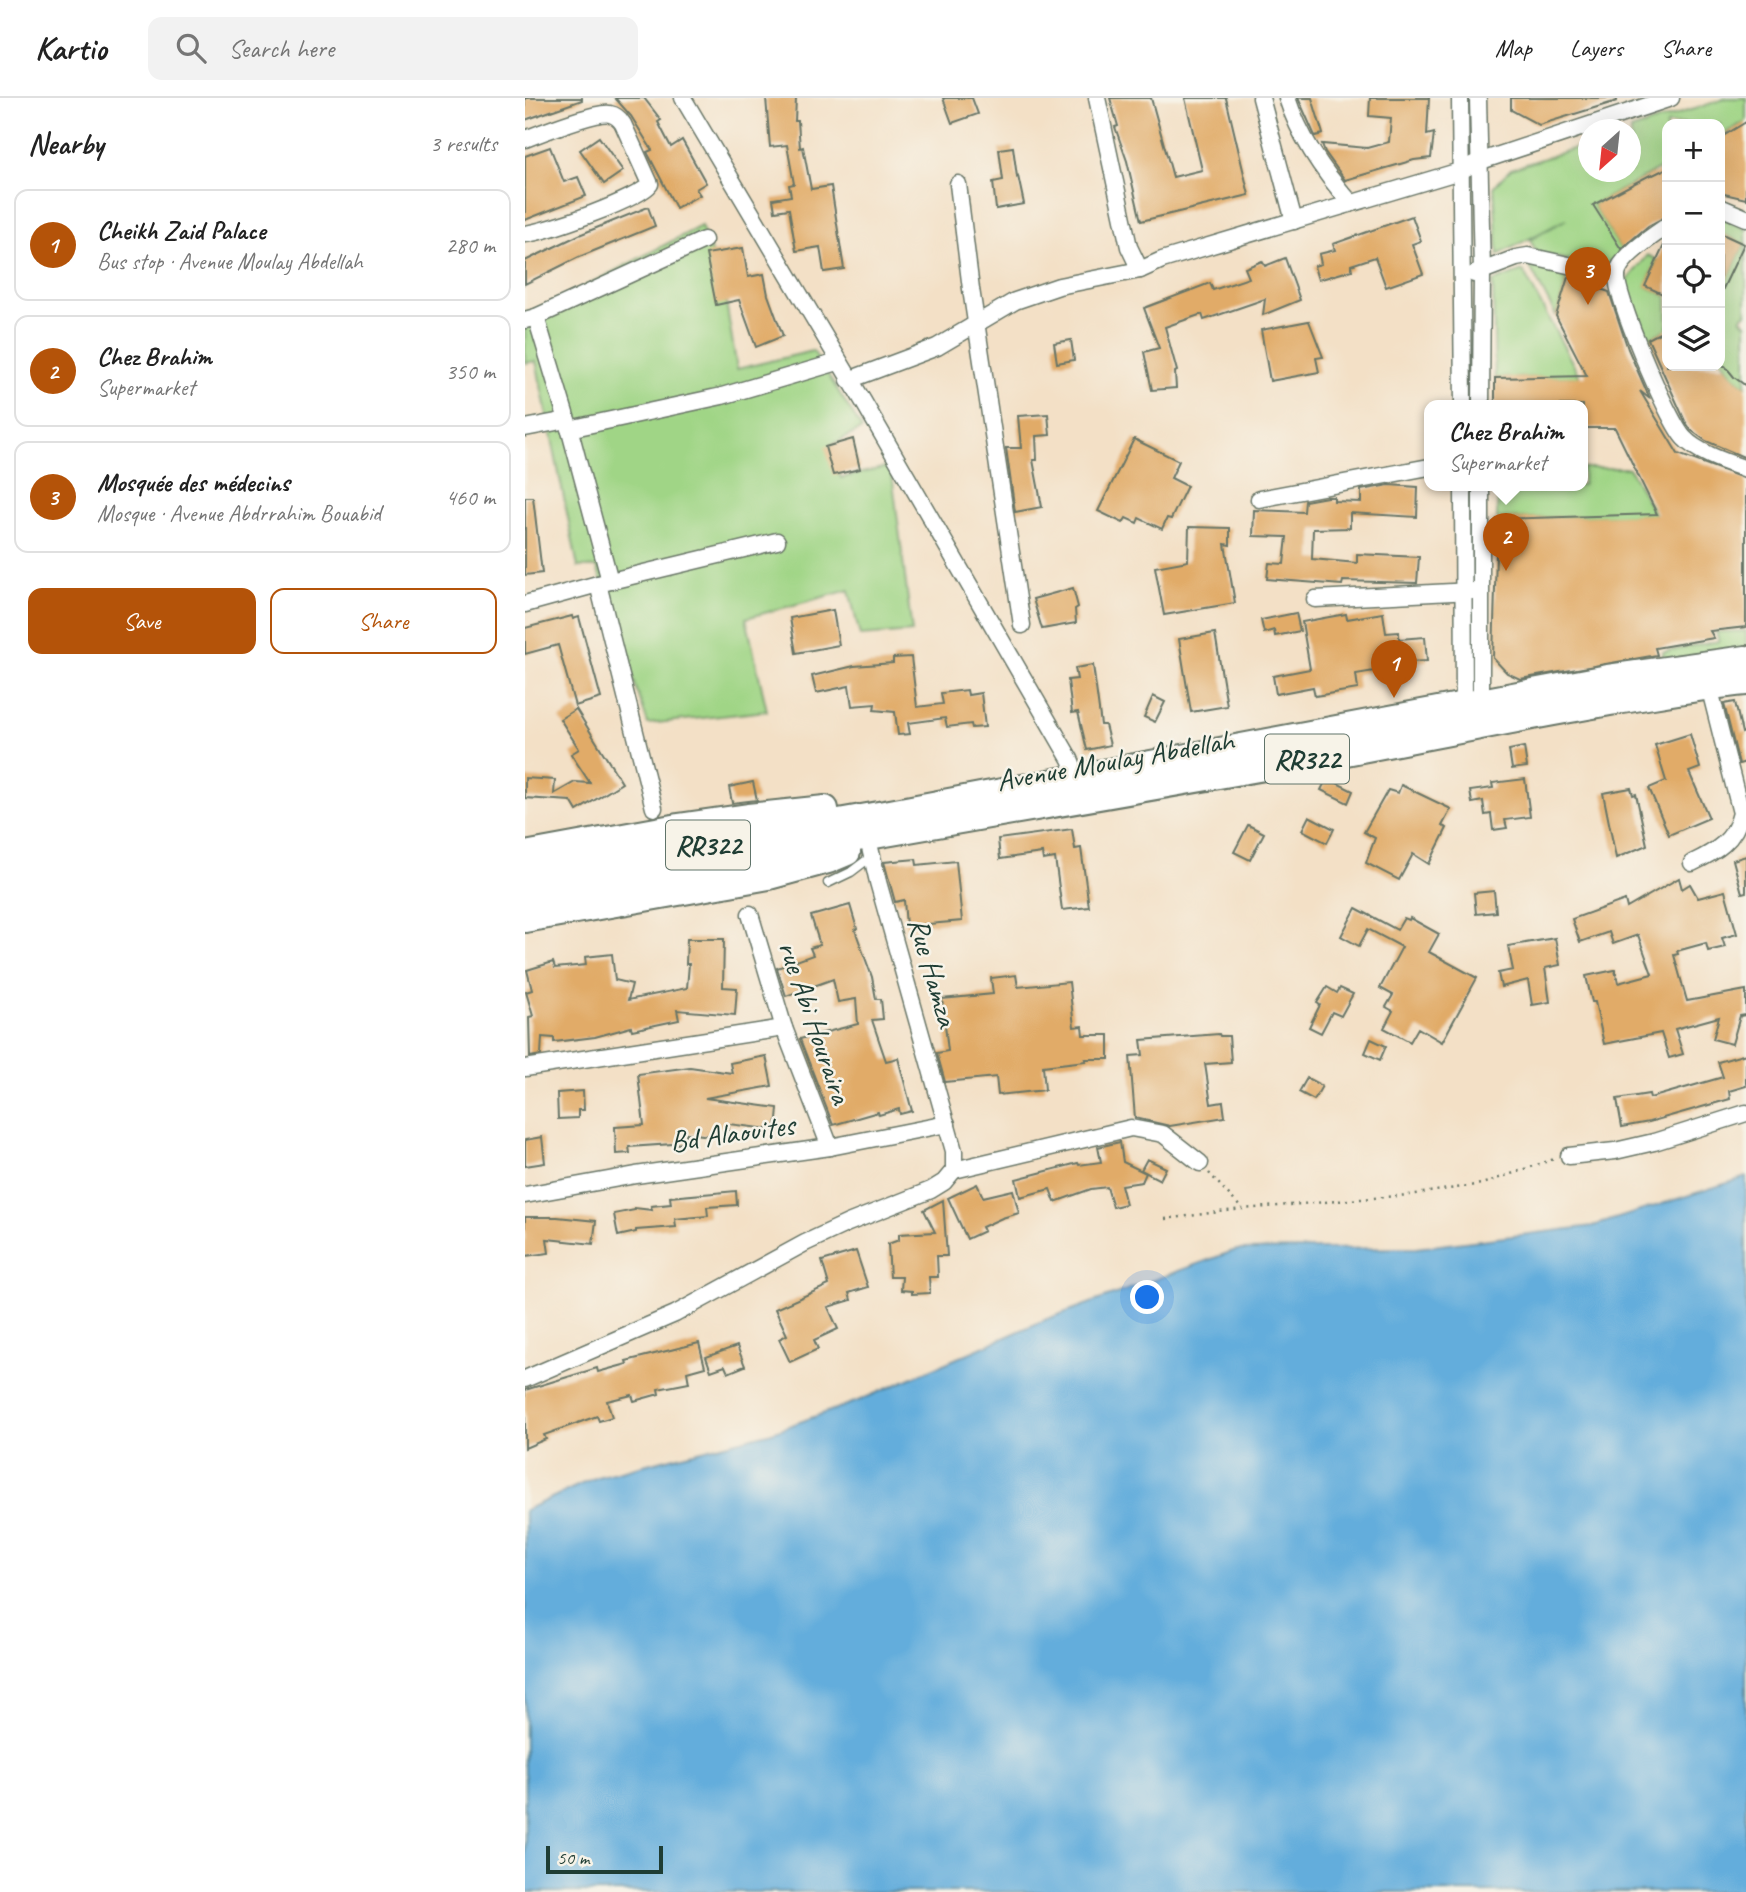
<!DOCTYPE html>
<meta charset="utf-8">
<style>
:root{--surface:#fff;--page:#f2f2f2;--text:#222;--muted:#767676;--line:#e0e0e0;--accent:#b45309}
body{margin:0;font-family:Caveat,sans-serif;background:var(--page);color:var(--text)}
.controls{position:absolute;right:21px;top:21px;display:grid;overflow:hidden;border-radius:14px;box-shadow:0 7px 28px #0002}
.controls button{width:63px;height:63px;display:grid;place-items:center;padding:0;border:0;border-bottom:2px solid var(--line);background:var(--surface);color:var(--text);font:35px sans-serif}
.compass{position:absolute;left:1053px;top:21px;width:63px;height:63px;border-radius:50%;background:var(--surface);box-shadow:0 7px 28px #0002;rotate:207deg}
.scale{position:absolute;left:21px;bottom:18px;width:117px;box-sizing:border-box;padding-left:7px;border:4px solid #1f3d34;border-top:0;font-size:19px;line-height:24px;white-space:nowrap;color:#1f3d34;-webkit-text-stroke:5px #f7f3e8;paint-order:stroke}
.you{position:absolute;left:623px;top:1200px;width:24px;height:24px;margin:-18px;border:5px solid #fff;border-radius:50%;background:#1a73e8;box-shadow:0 0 0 10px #1a73e833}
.badge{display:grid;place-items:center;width:46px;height:46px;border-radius:50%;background:var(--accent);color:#fff;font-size:23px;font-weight:700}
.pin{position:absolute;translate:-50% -58px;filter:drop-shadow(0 2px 4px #0008)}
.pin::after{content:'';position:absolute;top:37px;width:24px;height:21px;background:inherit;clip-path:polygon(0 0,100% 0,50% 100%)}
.popup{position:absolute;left:899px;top:302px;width:164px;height:91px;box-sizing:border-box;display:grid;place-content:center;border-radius:14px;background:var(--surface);filter:drop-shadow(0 2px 5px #0005);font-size:23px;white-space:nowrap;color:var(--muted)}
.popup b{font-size:26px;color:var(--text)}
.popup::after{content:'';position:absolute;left:50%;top:100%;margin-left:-14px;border:14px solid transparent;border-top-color:var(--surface)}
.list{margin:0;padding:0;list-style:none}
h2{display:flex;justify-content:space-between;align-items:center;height:91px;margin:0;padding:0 28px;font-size:30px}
h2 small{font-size:23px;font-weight:400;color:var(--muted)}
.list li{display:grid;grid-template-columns:46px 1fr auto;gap:21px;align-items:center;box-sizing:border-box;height:112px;margin:0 14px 14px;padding:0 14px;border:2px solid var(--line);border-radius:14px}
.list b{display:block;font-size:26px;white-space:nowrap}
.list p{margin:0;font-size:23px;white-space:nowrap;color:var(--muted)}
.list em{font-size:23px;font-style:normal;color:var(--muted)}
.actions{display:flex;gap:14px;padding:21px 28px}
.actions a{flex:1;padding:16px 0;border:2px solid var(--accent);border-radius:14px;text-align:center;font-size:24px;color:var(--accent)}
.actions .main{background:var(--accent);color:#fff}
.icon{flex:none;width:38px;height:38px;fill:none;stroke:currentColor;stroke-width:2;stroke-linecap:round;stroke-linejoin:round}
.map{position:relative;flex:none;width:1221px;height:1794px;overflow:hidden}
header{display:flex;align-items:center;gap:42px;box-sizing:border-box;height:98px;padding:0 35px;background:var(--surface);border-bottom:2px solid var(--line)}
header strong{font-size:33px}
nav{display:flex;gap:38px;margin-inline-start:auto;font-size:24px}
.search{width:490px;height:63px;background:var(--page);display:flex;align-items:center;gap:18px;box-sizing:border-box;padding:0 24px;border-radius:14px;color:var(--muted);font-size:26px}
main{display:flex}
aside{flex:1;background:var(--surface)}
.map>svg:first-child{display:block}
</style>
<header>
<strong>Kartio</strong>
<div class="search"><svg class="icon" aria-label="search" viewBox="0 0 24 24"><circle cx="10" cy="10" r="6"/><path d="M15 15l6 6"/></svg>Search here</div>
<nav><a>Map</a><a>Layers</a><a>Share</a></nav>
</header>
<main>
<aside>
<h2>Nearby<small>3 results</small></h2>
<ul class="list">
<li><span class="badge">1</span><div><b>Cheikh Zaid Palace</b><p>Bus stop · Avenue Moulay Abdellah</p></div><em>280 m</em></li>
<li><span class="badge">2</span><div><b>Chez Brahim</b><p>Supermarket</p></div><em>350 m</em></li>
<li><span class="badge">3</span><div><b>Mosquée des médecins</b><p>Mosque · Avenue Abdrrahim Bouabid</p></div><em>460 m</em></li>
</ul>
<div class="actions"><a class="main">Save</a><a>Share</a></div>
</aside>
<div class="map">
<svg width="1221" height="1794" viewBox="0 0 1221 1794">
<rect width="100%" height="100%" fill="#f7f3e8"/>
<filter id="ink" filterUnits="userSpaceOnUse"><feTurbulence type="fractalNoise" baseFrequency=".0143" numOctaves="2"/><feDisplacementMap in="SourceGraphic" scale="14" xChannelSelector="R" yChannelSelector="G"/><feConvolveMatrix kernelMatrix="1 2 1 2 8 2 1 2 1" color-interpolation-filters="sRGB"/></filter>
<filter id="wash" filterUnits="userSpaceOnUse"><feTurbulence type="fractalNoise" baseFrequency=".00686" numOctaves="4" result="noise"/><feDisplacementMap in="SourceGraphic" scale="28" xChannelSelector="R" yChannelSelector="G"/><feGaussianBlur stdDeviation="1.57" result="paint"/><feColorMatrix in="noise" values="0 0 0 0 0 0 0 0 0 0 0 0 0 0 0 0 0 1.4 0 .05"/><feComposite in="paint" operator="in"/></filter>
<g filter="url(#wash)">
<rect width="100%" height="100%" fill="#f3e0c6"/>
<g fill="#a0d586" stroke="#60895d" stroke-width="2">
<polygon points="1202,0 1221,0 1221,23 1195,38 1195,26 1142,26 1142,67 1068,107 1098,154 1079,170 1012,155 1005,142 1042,121 973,157 969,88 986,71 1063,46 1064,74 1106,74 1106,32"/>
<polygon points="1195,119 1221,131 1221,215 1216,220 1221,226 1221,288 1209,279 1195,260 1195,197 1219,146 1195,135"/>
<polygon points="176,128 198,186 212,271 288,253 337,331 306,347 316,380 366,368 387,534 335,538 324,492 221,520 242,613 123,626 72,469 53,469 11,263 0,265 0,214 17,211"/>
<polygon points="1123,157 1132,162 1121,188 1142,198 1142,231 1119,243 1100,185"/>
<polygon points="1004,167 1043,179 1031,218"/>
<polygon points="998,173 1055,279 970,280 968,184"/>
<polygon points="1058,370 1104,370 1130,417 972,421 973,387 1058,387"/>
<polygon points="1221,533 1221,555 1138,562 1138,554 1194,543 1191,534"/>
</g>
<polygon fill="#64addc" stroke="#427588" stroke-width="2" points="1221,1079 1221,1794 0,1794 0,1412 72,1379 247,1334 333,1303 522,1221 711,1152 891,1150 1068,1128"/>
<g id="blocks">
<g fill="#e1ab68">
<polygon points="0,0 57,0 57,2 0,22"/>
<polygon points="90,0 119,0 136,22 133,24 146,49 157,42 181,85 171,91 175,97 151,110 122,54 127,52 106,18"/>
<polygon points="241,0 271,0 270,23 273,23 275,50 278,49 286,91 306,88 319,171 299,174 295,149 271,153 264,111 250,113 248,101 266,98 264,87 269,86 262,47 245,49"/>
<polygon points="418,0 447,0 453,16 427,25"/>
<polygon points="585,0 626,0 648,79 677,72 660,0 701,0 724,97 616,123 602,63 590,29 593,28"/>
<polygon points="773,0 787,0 798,36 790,38"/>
<polygon points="845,0 904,0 902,37 909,35 906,60 889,62 820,82 800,54 797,46 842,50 864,44 866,20 844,18"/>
<polygon points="986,0 1092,0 1092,3 1014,27 986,12"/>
<polygon points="1221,24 1221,101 1195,95 1195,40"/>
<polygon points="74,39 98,73 79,86 55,52"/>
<polygon points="25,49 39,84 53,79 61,98 0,122 0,58"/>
<polygon points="488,49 492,79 493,78 499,106 471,111 468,84 478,82 474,51"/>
<polygon points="1142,70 1142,118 1123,128 1096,151 1068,107 1127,76 1128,77"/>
<polygon points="123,109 130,128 54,159 0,186 0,163 54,137"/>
<polygon points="887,118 896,143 887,146 898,176 861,189 850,159 826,167 827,172 793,182 789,168 796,166 794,156 810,152 808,146"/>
<polygon points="1195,135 1219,146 1195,197"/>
<polygon points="1142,141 1142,198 1120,188"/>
<polygon points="218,150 223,179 239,176 243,197 258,238 231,249 214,202 191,207 181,156"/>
<polygon points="760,160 775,202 738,217 740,201 679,222 677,216 640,229 652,273 650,274 651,290 627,292 619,254 634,250 619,210 685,185 688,192 724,180 720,170 737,163 740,168"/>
<polygon points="1043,179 1084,194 1103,251 1125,301 1115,293 1153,356 1221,381 1221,529 1185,533 1189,540 1130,550 1132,557 995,581 982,575 968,560 972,421 1132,416 1090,330 1058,330 1058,307 970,307 970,280 1062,278 1031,218"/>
<polygon points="784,223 798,259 791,260 794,274 745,283 736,232"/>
<polygon points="1142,231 1142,268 1200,268 1209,279 1221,288 1221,360 1181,343 1166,332 1160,323 1123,241"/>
<polygon points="546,242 549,262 532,265 529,245"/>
<polygon points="523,316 525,337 511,338 512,362 508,362 517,409 490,414 481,350 496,350 493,318"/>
<polygon points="328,341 335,371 308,377 300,349"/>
<polygon points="609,341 654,363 646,380 662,388 646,421 642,420 637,431 614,420 612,425 601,420 598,425 573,413"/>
<polygon points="864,387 893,389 892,419 825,415 825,430 788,431 787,461 832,465 832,456 894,459 892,485 818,483 817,487 742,481 744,465 759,466 762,439 728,438 729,412 779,414 780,403 802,399 809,399 809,403 836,404 836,392"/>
<polygon points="0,399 8,399 17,475 0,477"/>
<polygon points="664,429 705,430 705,447 700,446 710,505 639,517 630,469 663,463"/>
<polygon points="548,490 553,509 550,511 551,525 517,531 508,501"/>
<polygon points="308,512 314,547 271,555 265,520"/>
<polygon points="771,515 775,533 750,538 749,532 739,535 736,522"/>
<polygon points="858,515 861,535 874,534 874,541 900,539 902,563 866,565 867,570 831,576 833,591 790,598 788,589 751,596 748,578 785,571 777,524 821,516 822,521"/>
<polygon points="47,518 48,521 54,519 76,600 50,608 33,547 0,556 0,530"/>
<polygon points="690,535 702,608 666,614 654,541"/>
<polygon points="386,559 392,609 418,606 416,595 442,592 443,597 456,595 460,629 447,630 446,626 422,629 420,620 383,625 385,636 373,637 370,614 349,612 350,606 327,608 324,588 291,595 287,578 329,568 368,565 368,560"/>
<polygon points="568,567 576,627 580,627 585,647 562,652 553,614 547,615 543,582 552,581 550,570"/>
<polygon points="628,598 640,604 630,624 619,619"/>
<polygon points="1210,604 1217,635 1221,633 1221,664 1214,666 1199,606"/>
<polygon points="51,611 97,685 52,713 46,703 0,700 0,680 30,682 29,696 50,684 65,685 46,656 54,651 35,621"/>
<polygon points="1165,636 1175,670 1164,674 1184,720 1144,737 1124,690 1141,683 1130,647"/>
<polygon points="999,649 1002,669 987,671 984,652"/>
<polygon points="802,680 828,693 823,705 796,692"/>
<polygon points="1000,681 1005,719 980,722 982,730 968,732 966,716 960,717 958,703 947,705 945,693 968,690 967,685"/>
<polygon points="228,684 232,702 207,705 204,689"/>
<polygon points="876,687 926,711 917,728 922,730 904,766 888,756 874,782 841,765 850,740 839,734 863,692 873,695"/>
<polygon points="1106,690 1108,697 1111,696 1122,747 1091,760 1078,695"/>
<polygon points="784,718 809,731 802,745 777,732"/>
<polygon points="723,727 739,735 725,762 709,754"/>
<polygon points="547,731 550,751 556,750 564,809 537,812 530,760 518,762 517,755 475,761 473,741"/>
<polygon points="1221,758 1221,794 1217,795 1208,762"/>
<polygon points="391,761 392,767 431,763 437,823 381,828 379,802 370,804 359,764"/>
<polygon points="1154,780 1157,791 1165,786 1173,800 1200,793 1212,836 1197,840 1200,849 1183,853 1181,845 1152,853 1153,856 1149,857 1162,903 1221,892 1221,917 1215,918 1207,946 1188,941 1194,919 1150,931 1158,956 1144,960 1136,935 1079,946 1070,904 1067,904 1061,878 1090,872 1093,885 1127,876 1113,837 1088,846 1084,834 1055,844 1047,821 1100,802 1102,810"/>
<polygon points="969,793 971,814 951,816 949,795"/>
<polygon points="325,807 332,831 330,832 347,879 351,901 356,901 358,921 347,922 361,963 373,960 387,1013 375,1016 374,1011 354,1017 353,1014 308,1027 275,941 333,926 331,901 313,904 308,881 261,898 252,870 288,857 285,850 295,847 286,818"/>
<polygon points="831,810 872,832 879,820 884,822 885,820 914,836 904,854 952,880 917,944 893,930 885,944 859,930 868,913 861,909 868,897 855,890 877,849 843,831 834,848 816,838"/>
<polygon points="1030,840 1035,867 1020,870 1025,904 1007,907 1003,882 976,889 973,875 988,872 983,848"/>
<polygon points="162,841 199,841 198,889 212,890 210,917 152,912 154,922 107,932 106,929 70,939 29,944 29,940 17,939 16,957 5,959 4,919 8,918 1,894 7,892 2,872 28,864 30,870 61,867 60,859 87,856 90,882 107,886 103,902 162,890 164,866 161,866"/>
<polygon points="491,877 493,889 544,884 549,929 557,928 558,937 584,937 584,961 560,961 561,963 518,968 520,992 473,997 471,979 420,984 412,955 423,953 417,901 468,896 466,880"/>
<polygon points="802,889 812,895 815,890 828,896 816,918 807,914 796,935 784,929 795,907 792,905"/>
<polygon points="694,936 695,938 704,938 706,964 680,966 686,1006 698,1004 700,1019 645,1028 610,1020 605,958 618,957 616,942"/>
<polygon points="846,941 861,948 855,962 840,955"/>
<polygon points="1221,956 1221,988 1204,993 1205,1001 1124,1024 1097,1029 1092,1001 1124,996 1125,1000 1198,979 1193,964"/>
<polygon points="241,958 247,988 180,1000 253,1010 251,1032 204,1026 202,1040 161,1035 162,1045 104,1049 105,1055 91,1056 90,1029 119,1027 113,976 165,969 207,975 205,965"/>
<polygon points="782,980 797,988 789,1002 774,994"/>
<polygon points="58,993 59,1012 53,1012 53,1020 33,1021 32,995"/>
<polygon points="17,1039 20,1065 0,1068 0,1042"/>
<polygon points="595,1044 598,1064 621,1075 617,1084 596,1087 601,1106 588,1109 582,1089 566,1091 530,1104 525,1091 495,1099 491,1081 553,1065 554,1067 576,1064 573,1049"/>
<polygon points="622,1061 641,1070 635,1082 616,1072"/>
<polygon points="452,1086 458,1099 488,1092 494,1115 477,1120 457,1129 459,1133 442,1141 423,1100"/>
<polygon points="211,1093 212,1107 182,1109 183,1118 150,1121 151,1129 111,1132 111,1134 93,1138 89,1116 110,1112 110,1110 127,1112 126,1108 146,1106 145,1099"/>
<polygon points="418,1102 422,1158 412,1158 413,1179 404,1179 405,1195 387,1196 387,1193 376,1192 377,1179 365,1179 363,1146 374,1142 374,1136 410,1134 399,1112"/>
<polygon points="0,1119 32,1119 71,1123 68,1146 22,1141 24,1155 0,1158"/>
<polygon points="331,1153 343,1189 324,1195 326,1202 303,1209 313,1231 289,1242 293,1251 265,1264 254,1241 262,1237 250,1211 304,1187 297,1163"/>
<polygon points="174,1245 180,1269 162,1274 164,1285 133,1291 134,1296 109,1303 107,1297 82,1303 87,1319 74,1323 72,1318 61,1322 19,1337 21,1341 0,1350 0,1292 72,1270 73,1274 102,1266 101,1263"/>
<polygon points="212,1248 220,1268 203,1275 200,1268 186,1273 181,1259"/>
</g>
</g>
</g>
<g filter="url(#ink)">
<use href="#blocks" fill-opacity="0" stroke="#697667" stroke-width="2"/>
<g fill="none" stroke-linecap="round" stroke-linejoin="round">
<defs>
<polyline id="lane" points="303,785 326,774 347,758"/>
<g id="street">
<polyline points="158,0 338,303 545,661 553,680"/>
<polyline points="572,0 604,149 615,172 637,162 935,73 953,64 1146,0"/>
<polyline points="736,0 769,123"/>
<path d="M762,0c13,40 36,74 64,105"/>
<polyline points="935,0 938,307"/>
<polyline points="953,0 957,173 956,307"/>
<path d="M0,41c16,-6 72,-28 85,-25 6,1 10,5 13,10l27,60c-10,15 -104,48 -125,50"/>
<polyline points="433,86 446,191 497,527"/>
<polyline points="1195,109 1221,120"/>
<path d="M1142,128c-13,9 -47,31 -50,48 -3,20 51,147 67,164 14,15 42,24 62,31"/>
<polyline points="949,176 991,160 1003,158 1092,178"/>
<polyline points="11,219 42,322"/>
<polyline points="0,222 11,219 179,142"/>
<polyline points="324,282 412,249 490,203 534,188 615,172"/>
<polyline points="0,330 42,322 85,483"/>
<polyline points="44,331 197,298 313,264"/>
<polyline points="938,387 939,607"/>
<polyline points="956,387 956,604"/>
<polyline points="734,401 904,369"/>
<polyline points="790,501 947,493"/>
<polyline points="0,506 73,486"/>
<polyline points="129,710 73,486 252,443"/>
<path d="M1167,765c23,-11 43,-22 49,-50l-32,-127"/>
<polyline points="225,816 259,930 305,1049"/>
<polyline points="0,970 259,930"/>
<polyline points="1044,1058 1090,1053 1129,1044 1221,1015"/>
<polyline points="429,1072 606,1030 638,1036 675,1065"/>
<polyline points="0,1097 111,1077 305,1049 422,1026"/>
<polyline points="0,1281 150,1216 280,1145 323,1125 406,1092 419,1084 429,1072 429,1053 353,784 342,737"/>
</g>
<g id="primary">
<polyline points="0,757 153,729 223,719 300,711"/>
<polyline points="0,779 365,715 1083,580 1221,561"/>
<path d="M0,802c255,-51 511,-92 767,-138 106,-19 212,-42 318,-60 45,-7 90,-16 136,-20"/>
<polyline points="0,821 244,778 303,762 322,754"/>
</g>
</defs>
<use href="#lane" stroke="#697667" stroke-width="11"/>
<use href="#street" stroke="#697667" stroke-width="19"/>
<use href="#primary" stroke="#697667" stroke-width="30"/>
<g stroke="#697667" stroke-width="2.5" stroke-dasharray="2 5" stroke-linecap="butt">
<polyline points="684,1075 717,1111"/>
<polyline points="640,1121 717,1111 884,1097 957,1086 1029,1061"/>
</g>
<use href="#lane" stroke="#fff" stroke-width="8"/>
<use href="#street" stroke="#fff" stroke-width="16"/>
<use href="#primary" stroke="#fff" stroke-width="26"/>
</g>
</g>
<g text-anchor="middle" stroke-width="5" stroke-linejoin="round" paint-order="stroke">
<g fill="#f7f3e8" stroke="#60746a" stroke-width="2">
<rect x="740" y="636.5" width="84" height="49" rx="5"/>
<rect x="141" y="722.5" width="84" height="49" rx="5"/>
</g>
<g font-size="28" font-weight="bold" fill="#1f3d34">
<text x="782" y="671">RR322</text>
<text x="183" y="757">RR322</text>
</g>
<g font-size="30" fill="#1f3d34" stroke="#f7f3e8">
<text transform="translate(590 662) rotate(-10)" y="10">Avenue Moulay Abdellah</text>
<text transform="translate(408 874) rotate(74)" y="10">Rue Hamza</text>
<text transform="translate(290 924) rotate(71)" y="10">rue Abi Houraira</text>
<text transform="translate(207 1035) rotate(-8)" y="10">Bd Alaouites</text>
</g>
</g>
</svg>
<div class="controls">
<button>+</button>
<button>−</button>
<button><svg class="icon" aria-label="locate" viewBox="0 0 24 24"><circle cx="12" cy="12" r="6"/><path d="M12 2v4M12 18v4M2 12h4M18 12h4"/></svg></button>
<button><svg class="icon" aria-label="layers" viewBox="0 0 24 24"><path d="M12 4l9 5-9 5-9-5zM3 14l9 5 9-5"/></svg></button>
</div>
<svg class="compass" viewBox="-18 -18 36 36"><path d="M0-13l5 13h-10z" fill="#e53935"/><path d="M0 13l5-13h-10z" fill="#767676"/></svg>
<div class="scale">50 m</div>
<div class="you"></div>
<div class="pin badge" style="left:869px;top:600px">1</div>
<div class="pin badge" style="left:981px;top:473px">2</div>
<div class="popup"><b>Chez Brahim</b>Supermarket</div>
<div class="pin badge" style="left:1063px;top:207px">3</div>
</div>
</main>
